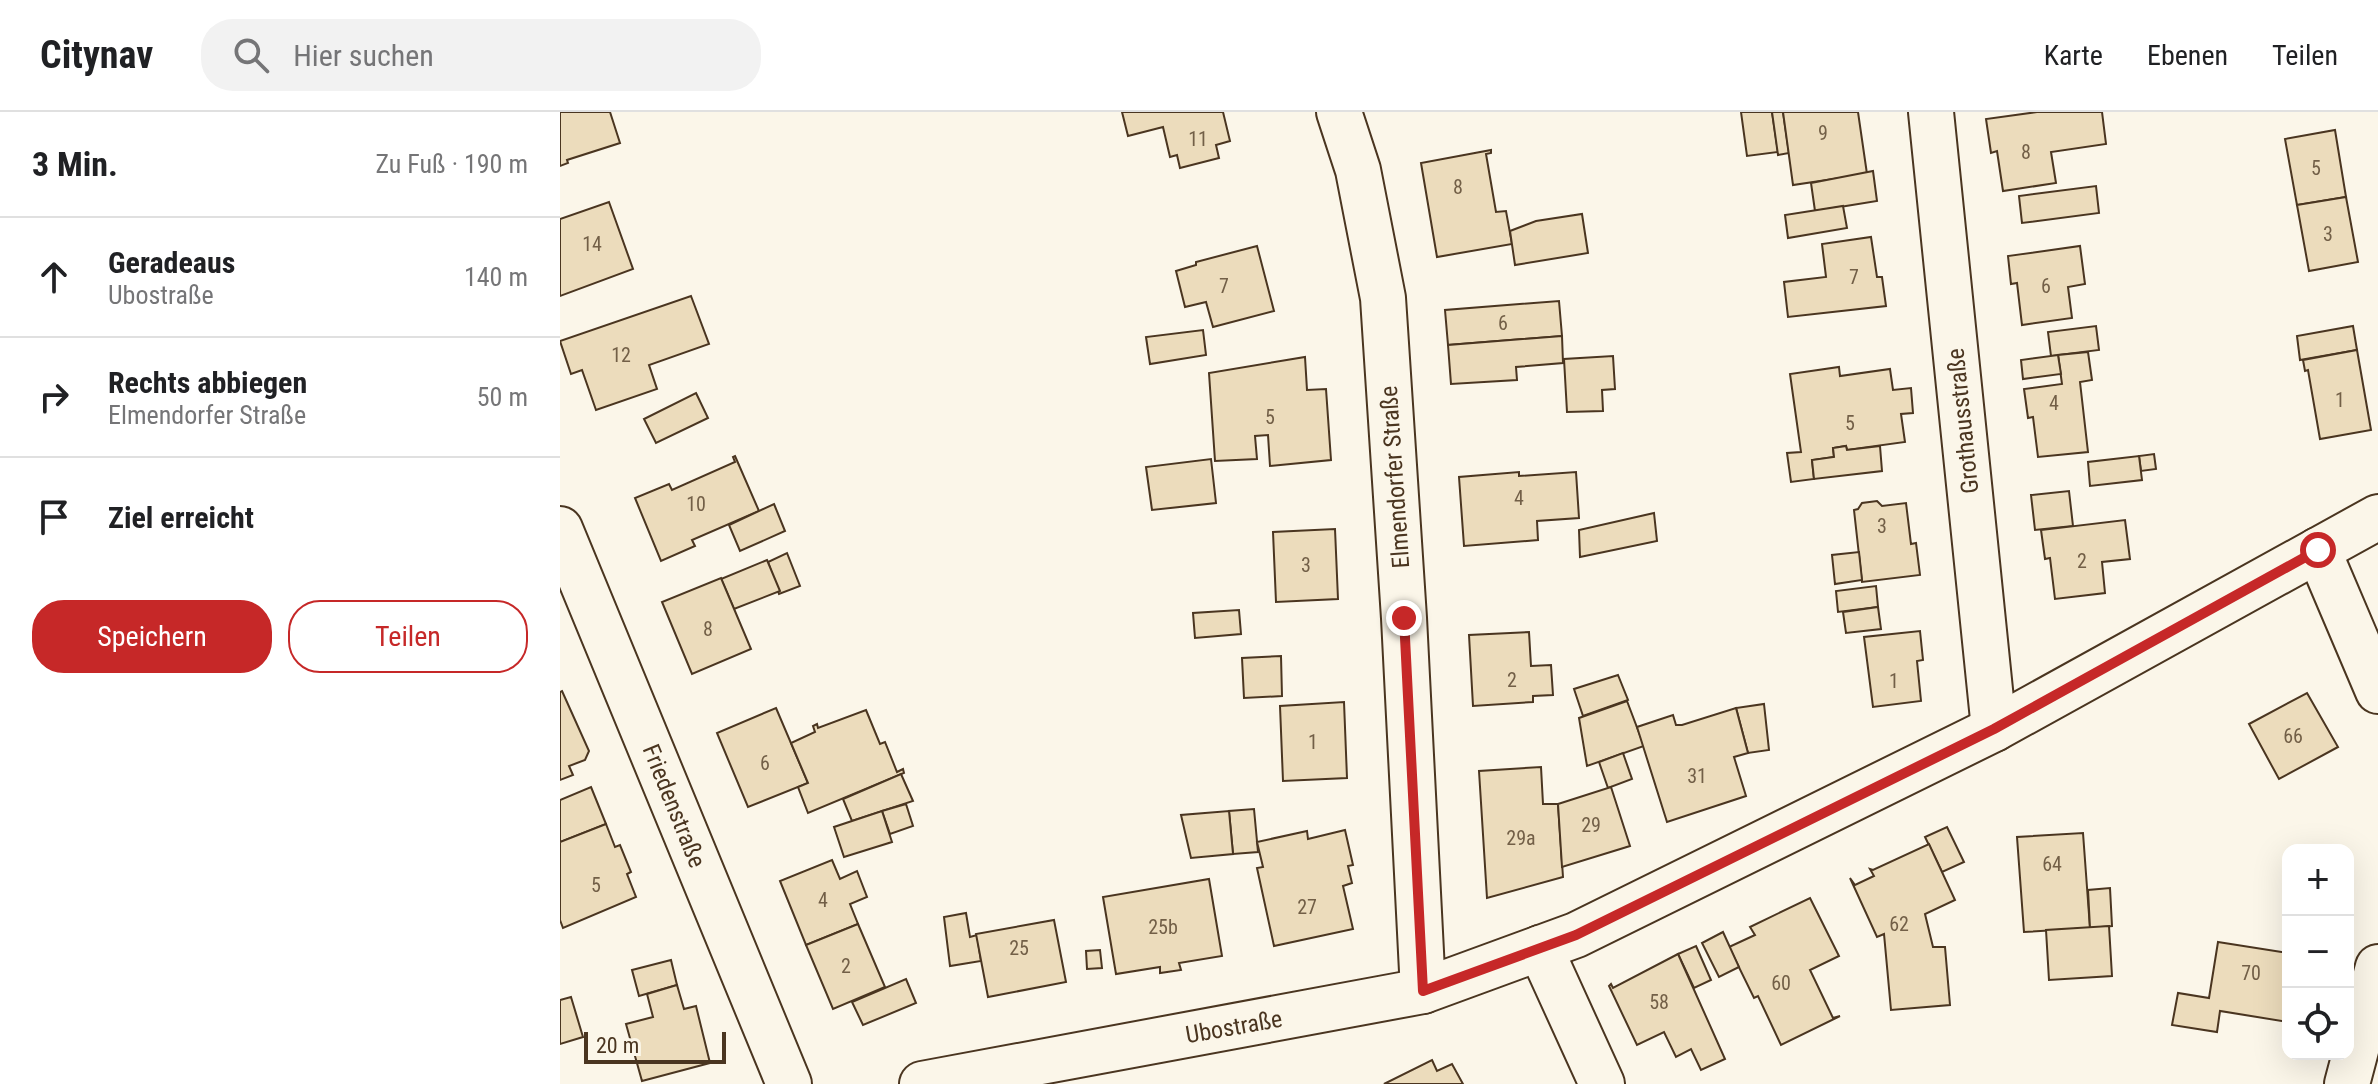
<!DOCTYPE html>
<html lang="de">
<meta charset="utf-8">
<style>
:root{--surface:#fff;--page:#f2f2f2;--text:#202124;--muted:#757577;--line:#e0e0e0;--accent:#c62828}
body{margin:0;font-family:"Roboto Condensed",sans-serif;background:var(--page);color:var(--text)}
.controls{position:absolute;right:24px;bottom:24px;display:grid;overflow:hidden;border-radius:16px;box-shadow:0 8px 32px #0002}
.controls button{width:72px;height:72px;display:grid;place-items:center;padding:0;border:0;border-bottom:2px solid var(--line);background:var(--surface);color:var(--text);font:40px sans-serif}
.scale{position:absolute;left:24px;bottom:20px;width:142px;box-sizing:border-box;padding-left:8px;border:4px solid #4a3520;border-top:0;font-size:22px;line-height:28px;white-space:nowrap;color:#4a3520;-webkit-text-stroke:6px #fbf6e9;paint-order:stroke}
.stop{position:absolute;width:24px;height:24px;margin:-18px;border:6px solid #c62828;border-radius:50%;background:#fff}
.stop.end{background:#c62828;border-color:#fff;box-shadow:0 2px 8px #0008}
.list{margin:0;padding:0;list-style:none}
h2{display:flex;justify-content:space-between;align-items:center;height:104px;margin:0;padding:0 32px;font-size:34px}
h2 small{font-size:26px;font-weight:400;color:var(--muted)}
.list li{display:grid;grid-template-columns:52px 1fr auto;gap:24px;align-items:center;box-sizing:border-box;height:120px;padding:0 32px;border-top:2px solid var(--line)}
.list b{display:block;font-size:30px;white-space:nowrap}
.list p{margin:0;font-size:26px;white-space:nowrap;color:var(--muted)}
.list em{font-size:26px;font-style:normal;color:var(--muted)}
.actions{display:flex;gap:16px;padding:24px 32px}
.actions a{flex:1;padding:18px 0;border:2px solid var(--accent);border-radius:32px;text-align:center;font-size:28px;color:var(--accent)}
.actions .main{background:var(--accent);color:#fff}
.icon{flex:none;width:44px;height:44px;fill:none;stroke:currentColor;stroke-width:2;stroke-linecap:round;stroke-linejoin:round}
.map{position:relative;flex:none;width:1818px;height:972px;overflow:hidden}
header{display:flex;align-items:center;gap:48px;box-sizing:border-box;height:112px;padding:0 40px;background:var(--surface);border-bottom:2px solid var(--line)}
header strong{font-size:38px}
nav{display:flex;gap:44px;margin-inline-start:auto;font-size:28px}
.search{width:560px;height:72px;background:var(--page);display:flex;align-items:center;gap:20px;box-sizing:border-box;padding:0 28px;border-radius:32px;color:var(--muted);font-size:30px}
main{display:flex}
aside{flex:1;background:var(--surface)}
.map>svg:first-child{display:block}
</style>
<header>
<strong>Citynav</strong>
<div class="search"><svg class="icon" aria-label="search" viewBox="0 0 24 24"><circle cx="10" cy="10" r="6"/><path d="M15 15l6 6"/></svg>Hier suchen</div>
<nav><a>Karte</a><a>Ebenen</a><a>Teilen</a></nav>
</header>
<main>
<aside>
<h2>3 Min.<small>Zu Fuß · 190 m</small></h2>
<ul class="list">
<li><svg class="icon" aria-label="ahead" viewBox="0 0 24 24"><path d="M12 20V5M6 11l6-6 6 6"/></svg><div><b>Geradeaus</b><p>Ubostraße</p></div><em>140 m</em></li>
<li><svg class="icon" aria-label="right" viewBox="0 0 24 24"><path d="M7 20v-9h11M14 6l5 5-5 5"/></svg><div><b>Rechts abbiegen</b><p>Elmendorfer Straße</p></div><em>50 m</em></li>
<li><svg class="icon" aria-label="arrive" viewBox="0 0 24 24"><path d="M6 21V4h12l-3 4 3 4H6"/></svg><div><b>Ziel erreicht</b></div></li>
</ul>
<div class="actions"><a class="main">Speichern</a><a>Teilen</a></div>
</aside>
<div class="map">
<svg width="1818" height="972" viewBox="0 0 1818 972">
<rect width="100%" height="100%" fill="#fbf6e9"/>
<g fill="#ecdcbc" stroke="#4a3520" stroke-width="2">
<polygon points="0,0 50,0 60,31 7,48 8,51 0,54"/>
<polygon points="562,0 663,0 670,29 656,33 659,46 620,56 617,43 610,45 603,15 568,24"/>
<polygon points="1181,0 1212,0 1218,40 1187,44"/>
<polygon points="1212,0 1223,0 1229,41 1218,43"/>
<polygon points="1223,0 1298,0 1307,62 1233,73"/>
<polygon points="1477,0 1542,0 1546,32 1491,40 1496,71 1443,79 1437,39 1431,41 1426,7"/>
<polygon points="1775,18 1786,85 1737,93 1725,27"/>
<polygon points="931,38 931,41 926,42 936,100 946,99 952,132 877,145 861,51"/>
<polygon points="1313,59 1317,89 1255,99 1251,71"/>
<polygon points="1536,74 1539,101 1462,111 1459,84"/>
<polygon points="1786,85 1798,150 1749,159 1737,93"/>
<polygon points="49,90 73,157 0,184 0,107"/>
<polygon points="1283,94 1287,116 1228,126 1225,103"/>
<polygon points="1022,102 1028,141 955,153 950,119 976,109"/>
<polygon points="1311,125 1317,165 1322,165 1326,194 1228,205 1224,170 1266,165 1262,132"/>
<polygon points="697,134 714,199 653,215 646,190 625,195 616,159 636,153 636,150"/>
<polygon points="1520,134 1525,172 1508,175 1512,206 1462,213 1457,171 1451,172 1448,144"/>
<polygon points="131,184 149,232 89,253 97,277 36,298 22,258 11,262 0,229"/>
<polygon points="999,189 1002,224 888,233 885,198"/>
<polygon points="1536,214 1539,238 1491,244 1488,220"/>
<polygon points="1793,214 1797,238 1740,248 1737,224"/>
<polygon points="643,218 646,243 590,252 586,225"/>
<polygon points="1002,224 1003,251 956,255 957,268 891,272 888,233"/>
<polygon points="1797,238 1811,318 1760,327 1748,258 1745,259 1743,248"/>
<polygon points="1528,240 1532,268 1520,270 1528,340 1478,345 1473,305 1468,306 1464,277 1502,272 1498,243"/>
<polygon points="1498,243 1501,262 1463,267 1461,248"/>
<polygon points="1053,244 1055,277 1042,278 1043,299 1007,300 1004,247"/>
<polygon points="745,245 747,278 766,277 771,348 710,354 708,323 695,324 697,347 655,349 649,261"/>
<polygon points="1279,255 1280,264 1330,257 1333,278 1351,276 1353,301 1341,302 1345,330 1287,338 1286,334 1273,336 1274,345 1252,348 1254,367 1231,370 1227,341 1241,340 1230,262"/>
<polygon points="136,281 148,306 96,331 84,307"/>
<polygon points="1286,334 1287,338 1320,334 1322,359 1254,367 1252,348 1274,345 1273,336"/>
<polygon points="1594,342 1596,357 1581,359 1579,344"/>
<polygon points="175,344 199,399 132,428 135,434 101,449 75,386 109,372 112,378 175,350 173,345"/>
<polygon points="1579,344 1582,368 1530,374 1528,350"/>
<polygon points="651,347 656,391 592,398 586,355"/>
<polygon points="959,360 959,364 1016,360 1019,406 977,409 978,428 904,434 899,365"/>
<polygon points="1509,379 1513,414 1475,418 1471,383"/>
<polygon points="1317,389 1322,394 1346,391 1351,432 1356,431 1360,463 1302,470 1294,398 1298,397 1302,391"/>
<polygon points="214,392 225,419 180,439 169,413"/>
<polygon points="1094,401 1097,429 1020,445 1019,418"/>
<polygon points="1565,408 1570,447 1542,450 1545,481 1495,487 1490,446 1485,447 1481,418"/>
<polygon points="775,417 778,487 716,490 713,420"/>
<polygon points="1299,440 1302,468 1275,472 1272,443"/>
<polygon points="227,441 240,474 219,482 208,450"/>
<polygon points="207,448 220,479 174,497 161,467"/>
<polygon points="161,466 191,537 132,562 102,490"/>
<polygon points="1316,474 1318,495 1278,500 1276,479"/>
<polygon points="1318,495 1321,517 1286,521 1283,500"/>
<polygon points="679,498 681,522 635,526 633,501"/>
<polygon points="1360,519 1363,548 1357,549 1361,589 1313,595 1304,525"/>
<polygon points="969,520 971,554 991,553 993,583 973,584 973,590 913,594 909,523"/>
<polygon points="721,544 722,584 684,586 682,546"/>
<polygon points="1058,563 1068,588 1023,604 1014,577"/>
<polygon points="2,579 29,639 25,648 9,654 13,663 0,668 0,580"/>
<polygon points="1747,581 1778,635 1719,667 1689,612"/>
<polygon points="1067,589 1084,634 1027,654 1019,606"/>
<polygon points="784,590 787,666 723,669 720,594"/>
<polygon points="1204,592 1209,638 1188,641 1176,596"/>
<polygon points="216,596 248,671 188,695 157,621"/>
<polygon points="1176,596 1188,641 1174,645 1186,684 1107,710 1077,615 1113,603 1116,613 1122,613"/>
<polygon points="306,598 320,632 325,630 337,660 343,657 344,661 248,701 238,675 248,671 231,631 255,620 253,614 257,612 258,616"/>
<polygon points="1063,641 1072,667 1048,676 1039,650"/>
<polygon points="981,655 983,692 998,692 1003,765 927,786 919,659"/>
<polygon points="341,662 353,689 292,709 283,687"/>
<polygon points="31,675 46,712 0,730 0,688"/>
<polygon points="1051,675 1070,734 1002,755 998,692"/>
<polygon points="346,692 353,714 330,722 322,699"/>
<polygon points="694,697 698,740 673,742 669,699"/>
<polygon points="322,699 332,730 284,745 274,715"/>
<polygon points="669,699 673,742 631,746 621,703"/>
<polygon points="46,712 55,735 60,733 71,760 67,762 76,785 3,816 0,808 0,730"/>
<polygon points="1387,715 1404,750 1382,760 1365,725"/>
<polygon points="785,718 793,753 788,754 792,771 783,774 793,817 714,834 697,756 703,755 697,730 747,719 748,727"/>
<polygon points="1523,721 1530,816 1464,820 1457,725"/>
<polygon points="1369,732 1395,788 1365,802 1373,835 1385,835 1390,893 1331,898 1324,822 1317,825 1290,766 1295,773 1314,764 1310,757 1313,758"/>
<polygon points="272,748 280,767 297,759 307,785 290,792 298,812 246,833 220,769"/>
<polygon points="649,767 662,844 619,851 621,858 600,861 600,855 556,862 543,785"/>
<polygon points="1550,776 1552,814 1530,816 1528,778"/>
<polygon points="1250,786 1279,844 1250,858 1273,906 1280,904 1221,933 1198,884 1194,886 1169,835 1195,823 1190,815"/>
<polygon points="406,801 410,825 417,823 421,849 390,854 384,805"/>
<polygon points="494,808 506,870 428,885 416,822"/>
<polygon points="298,812 325,875 273,897 246,833"/>
<polygon points="1549,814 1552,864 1489,868 1486,818"/>
<polygon points="1163,820 1179,855 1159,865 1142,831"/>
<polygon points="1658,830 1728,841 1728,910 1660,899 1657,920 1612,913 1618,881 1649,886"/>
<polygon points="1136,834 1151,868 1134,876 1118,842"/>
<polygon points="540,838 542,856 527,857 526,839"/>
<polygon points="1118,842 1165,947 1141,958 1131,937 1116,945 1104,920 1077,933 1049,874 1051,872 1053,876"/>
<polygon points="111,848 117,873 79,884 72,858"/>
<polygon points="346,867 356,891 303,913 292,890"/>
<polygon points="117,873 124,897 136,894 150,951 82,969 66,912 93,905 87,882"/>
<polygon points="11,885 23,925 0,932 0,888"/>
<polygon points="872,948 877,959 892,952 903,972 824,972"/>
</g>
<g fill="none" stroke-linecap="round" stroke-linejoin="round">
<defs>
<g id="minor">
<polyline points="779,0 798,58 823,186 844,506 863,879"/>
<polyline points="1371,0 1434,617"/>
<polyline points="0,417 229,972"/>
<polyline points="1758,438 1818,579"/>
<polyline points="980,836 1042,972"/>
<polyline points="362,972 863,879 1016,823 1434,617 1818,405"/>
<polyline points="1787,972 1818,855"/>
</g>
</defs>
<use href="#minor" stroke="#4a3520" stroke-width="48"/>
<use href="#minor" stroke="#fbf6e9" stroke-width="44"/>
</g>
<g fill="none" stroke-linecap="round" stroke-linejoin="round">
<polyline stroke="#c62828" stroke-width="10" points="844,506 863,879 1016,823 1434,617 1758,438"/>
</g>
<g text-anchor="middle" stroke-width="6" stroke-linejoin="round" paint-order="stroke">
<g font-size="20" fill="#725f47">
<text x="1263" y="28">9</text>
<text x="638" y="34">11</text>
<text x="1466" y="47">8</text>
<text x="1756" y="63">5</text>
<text x="898" y="82">8</text>
<text x="1768" y="129">3</text>
<text x="32" y="139">14</text>
<text x="1294" y="172">7</text>
<text x="664" y="181">7</text>
<text x="1486" y="181">6</text>
<text x="943" y="218">6</text>
<text x="61" y="250">12</text>
<text x="1780" y="295">1</text>
<text x="1494" y="298">4</text>
<text x="710" y="312">5</text>
<text x="1290" y="318">5</text>
<text x="959" y="393">4</text>
<text x="136" y="399">10</text>
<text x="1322" y="421">3</text>
<text x="1522" y="456">2</text>
<text x="746" y="460">3</text>
<text x="148" y="524">8</text>
<text x="952" y="575">2</text>
<text x="1334" y="576">1</text>
<text x="1733" y="631">66</text>
<text x="753" y="637">1</text>
<text x="205" y="658">6</text>
<text x="1137" y="671">31</text>
<text x="1031" y="720">29</text>
<text x="961" y="733">29a</text>
<text x="1492" y="759">64</text>
<text x="36" y="780">5</text>
<text x="263" y="795">4</text>
<text x="747" y="802">27</text>
<text x="1339" y="819">62</text>
<text x="603" y="822">25b</text>
<text x="459" y="843">25</text>
<text x="286" y="861">2</text>
<text x="1691" y="868">70</text>
<text x="1221" y="878">60</text>
<text x="1099" y="897">58</text>
</g>
<g font-size="24" fill="#4a3520" stroke="#fbf6e9">
<text transform="translate(1403 309) rotate(-96)" y="8">Grothausstraße</text>
<text transform="translate(835 365) rotate(-94)" y="8">Elmendorfer Straße</text>
<text transform="translate(114 694) rotate(68)" y="8">Friedenstraße</text>
<text transform="translate(674 915) rotate(-10)" y="8">Ubostraße</text>
</g>
</g>
</svg>
<div class="controls">
<button>+</button>
<button>−</button>
<button><svg class="icon" aria-label="locate" viewBox="0 0 24 24"><circle cx="12" cy="12" r="6"/><path d="M12 2v4M12 18v4M2 12h4M18 12h4"/></svg></button>
</div>
<div class="scale">20 m</div>
<div class="stop" style="left:1758px;top:438px"></div>
<div class="stop end" style="left:844px;top:506px"></div>
</div>
</main>
